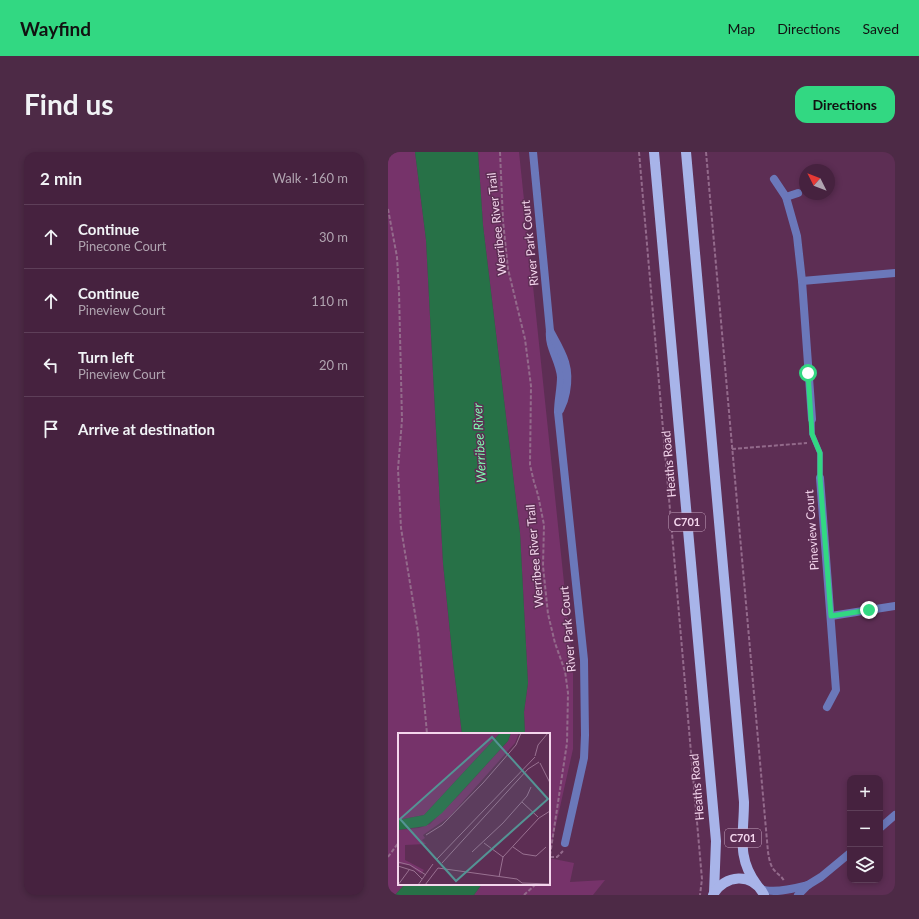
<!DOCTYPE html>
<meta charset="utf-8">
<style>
:root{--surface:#46223f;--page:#4d2a46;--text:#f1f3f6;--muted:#b0a4b0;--line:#5e3f59;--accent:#32d882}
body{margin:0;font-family:Lato,sans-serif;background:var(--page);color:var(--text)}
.controls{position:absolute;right:12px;bottom:12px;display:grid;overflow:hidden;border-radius:8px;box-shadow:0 2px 6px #0003}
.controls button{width:36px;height:36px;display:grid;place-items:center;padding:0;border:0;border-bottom:1px solid var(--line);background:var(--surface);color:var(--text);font:20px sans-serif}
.compass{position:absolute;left:411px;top:12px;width:36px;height:36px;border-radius:50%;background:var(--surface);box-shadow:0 2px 6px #0003;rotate:312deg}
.stop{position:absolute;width:12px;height:12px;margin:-9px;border:3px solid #32d882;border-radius:50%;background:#fff}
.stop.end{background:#32d882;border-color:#fff;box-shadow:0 1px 4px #0008}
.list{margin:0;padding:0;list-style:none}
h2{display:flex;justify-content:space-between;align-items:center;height:52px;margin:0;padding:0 16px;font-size:17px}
h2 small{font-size:13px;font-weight:400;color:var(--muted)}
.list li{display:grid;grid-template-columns:26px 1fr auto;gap:12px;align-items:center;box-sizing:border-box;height:64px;padding:0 16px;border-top:1px solid var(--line)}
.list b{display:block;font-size:15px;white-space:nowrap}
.list p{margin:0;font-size:13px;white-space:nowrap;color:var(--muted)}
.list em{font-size:13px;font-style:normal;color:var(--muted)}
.icon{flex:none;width:22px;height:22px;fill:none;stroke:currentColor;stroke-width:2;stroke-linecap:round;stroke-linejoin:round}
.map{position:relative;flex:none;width:507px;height:743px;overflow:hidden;border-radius:12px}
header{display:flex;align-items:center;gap:24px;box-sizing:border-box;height:56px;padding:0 20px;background:var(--accent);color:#111}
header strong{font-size:19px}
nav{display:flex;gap:22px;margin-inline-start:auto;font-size:14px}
.intro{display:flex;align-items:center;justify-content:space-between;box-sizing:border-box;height:96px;padding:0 24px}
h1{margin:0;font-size:28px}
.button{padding:10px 18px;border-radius:12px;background:var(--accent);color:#111;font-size:14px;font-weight:700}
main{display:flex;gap:24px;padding:0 24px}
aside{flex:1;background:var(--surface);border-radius:12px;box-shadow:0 2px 6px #0003}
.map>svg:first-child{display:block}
</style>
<header>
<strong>Wayfind</strong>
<nav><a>Map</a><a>Directions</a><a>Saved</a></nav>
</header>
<div class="intro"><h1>Find us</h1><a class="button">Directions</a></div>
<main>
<aside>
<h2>2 min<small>Walk · 160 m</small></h2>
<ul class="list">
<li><svg class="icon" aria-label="ahead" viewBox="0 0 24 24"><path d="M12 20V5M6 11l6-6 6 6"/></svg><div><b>Continue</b><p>Pinecone Court</p></div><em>30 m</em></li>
<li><svg class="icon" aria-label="ahead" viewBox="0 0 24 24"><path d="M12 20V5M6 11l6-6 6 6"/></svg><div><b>Continue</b><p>Pineview Court</p></div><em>110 m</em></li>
<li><svg class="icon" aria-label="left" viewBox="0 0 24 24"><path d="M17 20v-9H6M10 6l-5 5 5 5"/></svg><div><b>Turn left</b><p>Pineview Court</p></div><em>20 m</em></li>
<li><svg class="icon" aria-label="arrive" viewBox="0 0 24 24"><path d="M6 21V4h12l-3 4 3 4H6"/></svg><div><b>Arrive at destination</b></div></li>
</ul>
</aside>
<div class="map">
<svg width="507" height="743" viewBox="0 0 507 743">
<rect width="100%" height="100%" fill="#5d2e54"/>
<g fill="#76336a">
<polygon points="0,0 27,0 38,88 55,411 65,510 74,582 11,582 11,732 17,732 7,743 0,743"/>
<polygon points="90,0 131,0 185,517 185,597 161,704 161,582 137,582 136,560 140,531 132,381 95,73"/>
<polygon points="161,706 186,711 182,730 217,728 205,743 86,743 94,732 161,732"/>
</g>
<g fill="#277147">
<polygon points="27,0 90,0 95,73 132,381 140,531 136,560 137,582 74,582 65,510 55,411 38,88"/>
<polygon points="17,732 94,732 86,743 7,743"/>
</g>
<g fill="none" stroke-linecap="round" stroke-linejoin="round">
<g stroke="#936a8b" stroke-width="2" stroke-dasharray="4 2" stroke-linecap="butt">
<polyline points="112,0 115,69 120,117 137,187 143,234 142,313 146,330 150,343 156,373 155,414 160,462 167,491 177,519 180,541 179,591 161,710"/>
<polyline points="251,0 313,716 314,727 312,743"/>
<path d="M318,0l62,700c1,6 2,14 7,19 3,4 7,5 9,10"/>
<polyline points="0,57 9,105 11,140 14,268 10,317 12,356 13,376 30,480 39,582"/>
<polyline points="344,297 419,291"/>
<polyline points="0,705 11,690"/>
<polyline points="162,705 169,705 175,699"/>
<polyline points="136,743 148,732"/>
</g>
<polyline stroke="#6b78ba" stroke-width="5.5" points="424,267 424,282 432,301 432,326"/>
<g stroke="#6b78ba" stroke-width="8">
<path d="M145,0l17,179c-2,16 10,30 11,46 0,12 -3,23 -3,35l26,248 1,75 -1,23 -19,85"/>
<polyline points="386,27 398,45 409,84 414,129 424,267"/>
<polyline points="398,45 410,41"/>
<polyline points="414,129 507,121"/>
<path d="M162,179c12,22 21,35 16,61 -1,6 -3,12 -6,18"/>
<polyline points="432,326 448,538 439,555"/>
<polyline points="443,464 507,454"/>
<polyline points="492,676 507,663"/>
<path d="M372,736c11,7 36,0 48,-3"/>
<polyline points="410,743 420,733 433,725 462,701"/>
</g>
<g stroke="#a8b4e9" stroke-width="10">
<polyline points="266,0 328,689 326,741"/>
<path d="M298,0l58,650c0,33 -8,55 13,83"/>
<path d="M325,743c11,-21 40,-23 51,0"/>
</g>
</g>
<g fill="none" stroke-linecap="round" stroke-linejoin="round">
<polyline stroke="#32d882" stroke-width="5" points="420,221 424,282 432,301 432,326 443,464 481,458"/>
</g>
<g text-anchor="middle" stroke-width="3" stroke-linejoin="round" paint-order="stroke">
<g fill="#5d2e54" stroke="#c7a4bf" stroke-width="1">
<rect x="281" y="361" width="36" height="18" rx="3"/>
<rect x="337" y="677" width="36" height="18" rx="3"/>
</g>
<g font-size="11" font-weight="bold" fill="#f4d6ed">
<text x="299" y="374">C701</text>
<text x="355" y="690">C701</text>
</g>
<g font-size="12" fill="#f4d6ed" stroke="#5d2e54">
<text transform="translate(109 72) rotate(-96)" y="4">Werribee River Trail</text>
<text transform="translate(142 91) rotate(-96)" y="4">River Park Court</text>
<text transform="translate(281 312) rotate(-95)" y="4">Heaths Road</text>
<text transform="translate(424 378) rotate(-94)" y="4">Pineview Court</text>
<text transform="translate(147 404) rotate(-95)" y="4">Werribee River Trail</text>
<text transform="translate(180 477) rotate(-95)" y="4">River Park Court</text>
<text transform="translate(309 635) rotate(-95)" y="4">Heaths Road</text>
</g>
<g font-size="13" font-style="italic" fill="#7efdaf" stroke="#5d2e54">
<text transform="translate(91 291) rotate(-93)" y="5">Werribee River</text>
</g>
</g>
<g transform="translate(10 581)">
<rect width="152" height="152" fill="#5d2e54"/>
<path d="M0,0h102l-76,82 -26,5zM113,0h8l-4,10 -66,74 -26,18 2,3 -3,2 4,4 -21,1v15l19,10 -3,4 -12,-9 -11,-1v-34l21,-2 11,-4 29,-29 49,-54z" fill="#76336a"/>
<path d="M102,0h11l-3,8 -66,72 -16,13 -28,4v-10l26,-5z" fill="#277147"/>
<path fill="none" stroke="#997191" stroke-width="1" d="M137,23l3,-11 10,-12M142,30l10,20M124,69l16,15M28,102l16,-10 41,-42 33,-38 5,-12M86,110l19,14M115,114l10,7 13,2 10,-9M74,119l31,-29 24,-27 4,-9M39,126l98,-102M0,129l12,3 16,10M44,130l86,-94 11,-7M0,133l16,5 8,8M40,135l79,11 5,4 28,1M101,144l4,-20 36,-39 11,-7M0,152l11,-15M20,152l15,-21M27,152l13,-17"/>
<path fill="#549394" fill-opacity="0.15" stroke="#549394" stroke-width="2" d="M94,4l56,62 -92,82 -56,-62z"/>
<rect width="152" height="152" fill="none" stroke="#f4d6ed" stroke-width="2"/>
</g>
</svg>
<div class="controls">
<button>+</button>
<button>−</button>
<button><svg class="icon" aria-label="layers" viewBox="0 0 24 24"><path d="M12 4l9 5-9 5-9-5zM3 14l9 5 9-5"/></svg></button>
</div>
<svg class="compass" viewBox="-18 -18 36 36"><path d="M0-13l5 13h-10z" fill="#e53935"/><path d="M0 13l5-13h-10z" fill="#b0a4b0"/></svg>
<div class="stop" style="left:420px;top:221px"></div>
<div class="stop end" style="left:481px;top:458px"></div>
</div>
</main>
